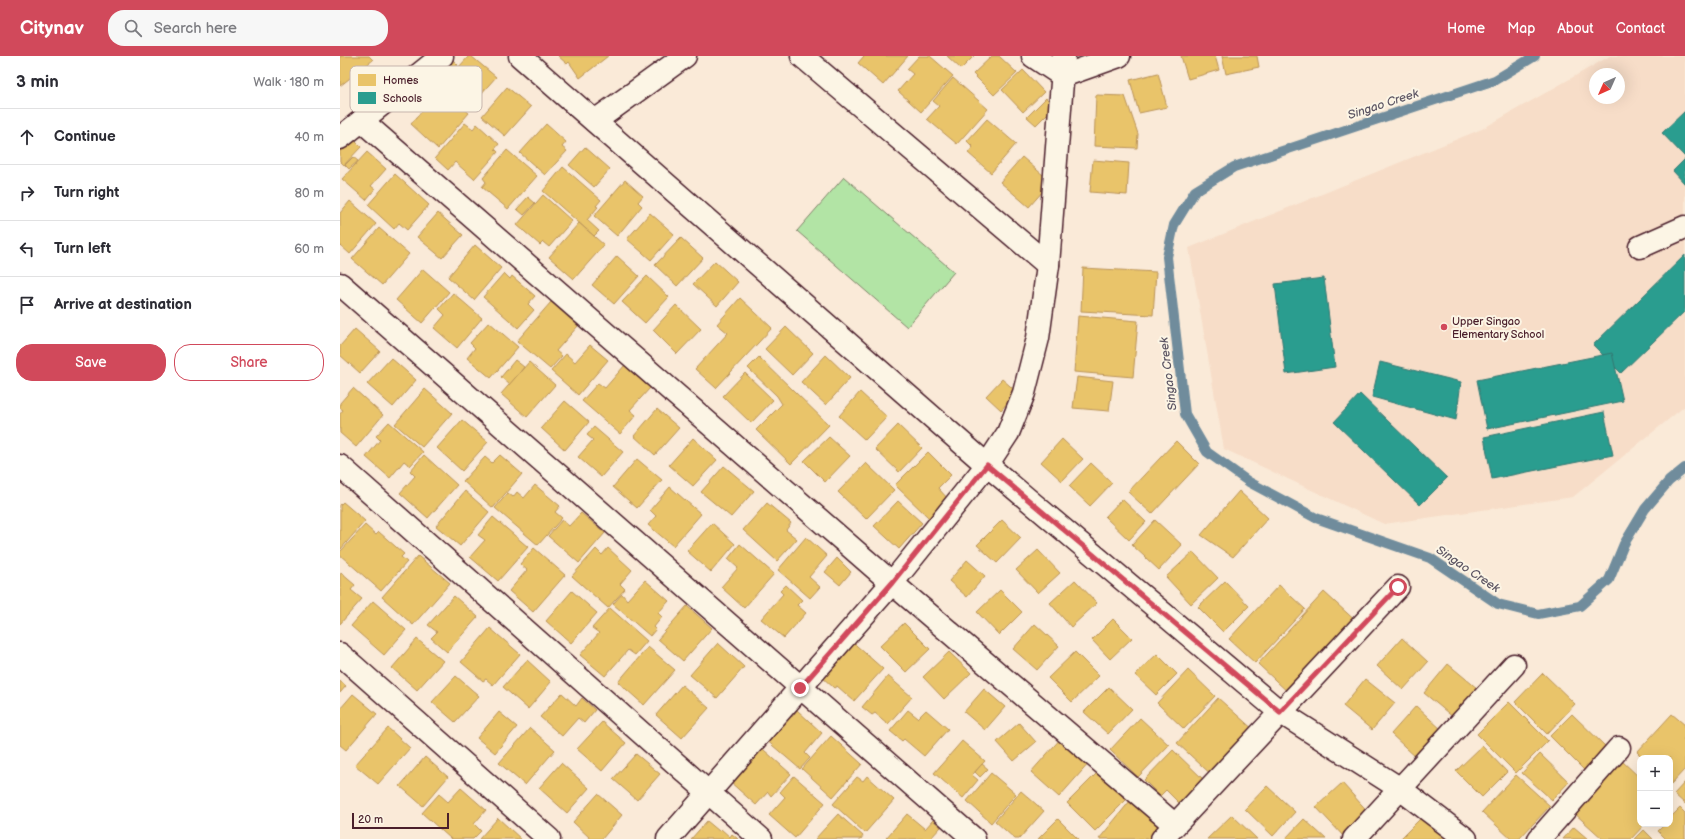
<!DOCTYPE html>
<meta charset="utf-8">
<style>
:root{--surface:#fff;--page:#f7f7f7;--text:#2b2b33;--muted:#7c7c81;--line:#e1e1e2;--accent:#d1495b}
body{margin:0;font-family:"Balsamiq Sans",sans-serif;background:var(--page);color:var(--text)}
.controls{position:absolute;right:12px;bottom:12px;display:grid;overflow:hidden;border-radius:8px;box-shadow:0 4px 16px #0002}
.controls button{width:36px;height:36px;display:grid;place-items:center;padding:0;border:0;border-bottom:1px solid var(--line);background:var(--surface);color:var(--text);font:20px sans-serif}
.compass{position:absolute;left:1249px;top:12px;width:36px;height:36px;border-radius:50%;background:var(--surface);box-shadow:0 4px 16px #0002;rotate:225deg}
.scale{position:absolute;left:12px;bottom:10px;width:97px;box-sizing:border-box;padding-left:4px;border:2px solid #4a1f2b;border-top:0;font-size:11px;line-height:14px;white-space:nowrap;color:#4a1f2b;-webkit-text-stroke:3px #fcf5e5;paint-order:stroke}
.stop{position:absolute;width:12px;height:12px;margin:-9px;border:3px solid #d1495b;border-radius:50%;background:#fff}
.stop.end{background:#d1495b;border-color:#fff;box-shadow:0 1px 4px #0008}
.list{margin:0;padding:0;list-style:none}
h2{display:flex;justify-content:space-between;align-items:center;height:52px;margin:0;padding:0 16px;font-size:17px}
h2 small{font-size:13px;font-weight:400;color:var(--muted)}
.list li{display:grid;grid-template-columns:26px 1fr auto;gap:12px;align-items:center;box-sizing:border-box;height:56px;padding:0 16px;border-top:1px solid var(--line)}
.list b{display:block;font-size:15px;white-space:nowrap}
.list em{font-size:13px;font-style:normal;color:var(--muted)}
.actions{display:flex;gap:8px;padding:12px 16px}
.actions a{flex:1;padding:9px 0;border:1px solid var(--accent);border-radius:16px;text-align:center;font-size:14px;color:var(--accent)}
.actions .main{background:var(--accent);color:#fff}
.icon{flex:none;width:22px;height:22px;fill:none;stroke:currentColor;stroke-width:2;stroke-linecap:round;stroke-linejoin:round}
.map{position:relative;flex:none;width:1345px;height:783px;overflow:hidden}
header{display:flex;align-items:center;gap:24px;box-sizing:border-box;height:56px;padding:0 20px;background:var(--accent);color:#fff}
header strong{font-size:19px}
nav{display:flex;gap:22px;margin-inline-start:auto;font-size:14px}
.search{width:280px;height:36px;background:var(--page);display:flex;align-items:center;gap:10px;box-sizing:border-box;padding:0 14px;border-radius:16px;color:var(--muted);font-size:15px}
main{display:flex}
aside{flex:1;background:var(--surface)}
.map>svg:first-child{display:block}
</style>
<header>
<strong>Citynav</strong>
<div class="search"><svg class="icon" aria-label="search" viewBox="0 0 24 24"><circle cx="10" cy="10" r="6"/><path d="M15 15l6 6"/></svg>Search here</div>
<nav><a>Home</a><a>Map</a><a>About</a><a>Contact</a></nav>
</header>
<main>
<aside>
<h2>3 min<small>Walk · 180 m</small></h2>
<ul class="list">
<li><svg class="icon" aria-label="ahead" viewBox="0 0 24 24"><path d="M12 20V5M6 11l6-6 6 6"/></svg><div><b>Continue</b></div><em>40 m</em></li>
<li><svg class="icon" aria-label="right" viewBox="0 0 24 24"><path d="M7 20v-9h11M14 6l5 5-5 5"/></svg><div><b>Turn right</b></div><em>80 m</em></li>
<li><svg class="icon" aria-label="left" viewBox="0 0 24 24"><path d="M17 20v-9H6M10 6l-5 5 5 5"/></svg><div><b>Turn left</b></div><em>60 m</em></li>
<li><svg class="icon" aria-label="arrive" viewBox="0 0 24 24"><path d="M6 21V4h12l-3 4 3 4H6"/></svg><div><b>Arrive at destination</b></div></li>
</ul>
<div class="actions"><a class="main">Save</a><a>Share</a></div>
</aside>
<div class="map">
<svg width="1345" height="783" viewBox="0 0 1345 783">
<rect width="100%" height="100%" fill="#faead8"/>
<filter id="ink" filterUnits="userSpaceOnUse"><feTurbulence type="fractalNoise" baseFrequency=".025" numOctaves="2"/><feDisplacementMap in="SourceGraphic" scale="8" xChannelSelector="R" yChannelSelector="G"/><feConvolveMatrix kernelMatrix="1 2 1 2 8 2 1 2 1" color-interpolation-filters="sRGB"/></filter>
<g filter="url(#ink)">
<path fill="#f7ddc8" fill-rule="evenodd" d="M1270,0h75v350l-112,91 -189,27 -160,-75 -35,-201 293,-119zM1255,18h24v24h-24z"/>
<polygon fill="#b2e4a5" stroke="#7e8268" points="504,121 614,216 567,271 457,175"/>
<g fill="#e9c46a" stroke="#b99257">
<polygon points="0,0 29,0 33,4 0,30"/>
<polygon points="109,0 118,9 95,32 84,21"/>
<polygon points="129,0 131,0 156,21 132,48 106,25"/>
<polygon points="218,0 268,0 240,22 229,6 227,8"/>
<polygon points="524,0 568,0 543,29 518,7"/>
<polygon points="579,0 590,0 613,20 581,56 558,35 573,18 567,13"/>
<polygon points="607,0 634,0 621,13"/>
<polygon points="652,0 659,0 677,17 654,39 633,18"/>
<polygon points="841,0 875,0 879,14 848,23"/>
<polygon points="882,0 917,0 919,11 886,18"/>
<polygon points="683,14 704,36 683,56 662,34"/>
<polygon points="818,17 827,51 799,57 790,24"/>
<polygon points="613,22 648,53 617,88 587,63 599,50 593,45"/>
<polygon points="167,31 191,51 165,80 142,60"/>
<polygon points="101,33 129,57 98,93 71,68"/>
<polygon points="756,39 785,40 798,78 797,92 754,90"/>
<polygon points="706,42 715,50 696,69 687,61"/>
<polygon points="647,63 676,88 651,117 628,97 633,91 627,85"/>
<polygon points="125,67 133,73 137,68 159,88 155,93 158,96 134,123 115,106 108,114 95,102"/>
<polygon points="206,68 226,86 222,91 227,95 205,119 180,97"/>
<polygon points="7,77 21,91 4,109 0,105 0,84"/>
<polygon points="245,91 270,113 254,131 229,109"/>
<polygon points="167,94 197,120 168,153 142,131 146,126 143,122"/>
<polygon points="27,96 46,113 31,130 35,133 26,144 2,123"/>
<polygon points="13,101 18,105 9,113 5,109"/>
<polygon points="682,101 711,126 689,151 660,126"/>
<polygon points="753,104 789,107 787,139 750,136"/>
<polygon points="223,111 261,144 256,150 258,151 247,164 259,175 254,180 203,135"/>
<polygon points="55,118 89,149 67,174 59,167 54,173 28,149"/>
<polygon points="285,124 303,140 298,146 302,150 277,180 254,160"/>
<polygon points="203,139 232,165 209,191 203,186 200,189 177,169"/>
<polygon points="188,141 195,147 184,159 177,153"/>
<polygon points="10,145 36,168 10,198 0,189 0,157"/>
<polygon points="98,157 123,179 102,202 77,181"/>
<polygon points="310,157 334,178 311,204 287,183"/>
<polygon points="239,167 264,189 234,223 209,201"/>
<polygon points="39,172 69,198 42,229 12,203"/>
<polygon points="341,182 363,202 337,230 315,209"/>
<polygon points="135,189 161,212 134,244 108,221"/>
<polygon points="277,200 299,220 274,248 252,229"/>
<polygon points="375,205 398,226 377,250 353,228"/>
<polygon points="743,212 816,216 813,259 741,255"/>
<polygon points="83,213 109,236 82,267 56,244"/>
<polygon points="164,217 170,223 172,220 195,240 188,248 194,254 178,272 143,241"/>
<polygon points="307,220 329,241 305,267 282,246"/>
<polygon points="113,237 142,262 117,292 94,272 105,259 99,253"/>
<polygon points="400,242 432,272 376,332 355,313 388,277 377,268"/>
<polygon points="211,246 238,270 216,295 222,300 210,313 177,285"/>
<polygon points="336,249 361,273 337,298 313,274"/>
<polygon points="738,260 798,265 793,321 734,316"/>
<polygon points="149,266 178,291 151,322 127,302 135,292 130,287"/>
<polygon points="446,271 473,297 452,319 425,293"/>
<polygon points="15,273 40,295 20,317 0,299 0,290"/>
<polygon points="250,289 268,304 238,339 211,315 226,298 235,306"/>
<polygon points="486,299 510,322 486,349 461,326"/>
<polygon points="419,301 489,369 451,408 416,374 442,348 437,340 408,312"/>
<polygon points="51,302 76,324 53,351 27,328"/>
<polygon points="175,304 184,311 170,329 161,321"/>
<polygon points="189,306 215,329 187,361 161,338"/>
<polygon points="285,309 310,332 290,354 296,359 280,378 242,345 258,327 265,332"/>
<polygon points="405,317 433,344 411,367 383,340"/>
<polygon points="737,321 773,325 769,355 733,352"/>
<polygon points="662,323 677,336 661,354 646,340"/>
<polygon points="13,332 43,359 16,391 0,377 0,358 3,354 0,352 0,347"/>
<polygon points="85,333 112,357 82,391 55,368"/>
<polygon points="520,336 547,361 525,384 499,360"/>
<polygon points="225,345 249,366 225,394 201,372"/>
<polygon points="317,353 339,372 315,399 294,380"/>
<polygon points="122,364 148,386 122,415 97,392"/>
<polygon points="49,366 83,396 70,410 64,405 50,422 26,401 40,384 36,380"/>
<polygon points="558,369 582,392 559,416 535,393"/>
<polygon points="254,371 283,396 261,421 238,401 253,384 247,379"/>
<polygon points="489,381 510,400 485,426 464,405"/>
<polygon points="353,382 377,404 353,430 329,409"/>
<polygon points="722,383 743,403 722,425 701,406"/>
<polygon points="836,385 859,408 812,458 788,436"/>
<polygon points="588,396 611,419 598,432 609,444 590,463 555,429"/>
<polygon points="84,399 117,429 88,462 60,437 75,420 70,415"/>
<polygon points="160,399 182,418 153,452 123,425 145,401 152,407"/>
<polygon points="297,403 322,424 297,452 273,431"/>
<polygon points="526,407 554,434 526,463 498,436"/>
<polygon points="751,407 772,427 750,450 729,430"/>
<polygon points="384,410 414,435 391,461 361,436"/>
<polygon points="195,429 220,450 215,456 222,462 198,489 155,452 168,437 173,441 177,436 184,442"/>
<polygon points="330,431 361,458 333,490 308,469 316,460 310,454"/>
<polygon points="125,435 149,456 120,490 96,470"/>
<polygon points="899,435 928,462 893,501 861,479"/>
<polygon points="782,443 806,466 789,484 765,461"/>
<polygon points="558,445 582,467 559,493 534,470"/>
<polygon points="3,446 25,465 0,494 0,449"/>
<polygon points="427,447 451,467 446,474 457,483 437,505 403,474"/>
<polygon points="241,457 265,477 239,507 208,480 222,464 229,470"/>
<polygon points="153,461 188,491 158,525 130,501 145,484 138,479"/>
<polygon points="662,464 681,482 657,507 637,489"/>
<polygon points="815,464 842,489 819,514 792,489"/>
<polygon points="372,467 395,488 371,516 347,495"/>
<polygon points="25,469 36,479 39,476 64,498 61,501 67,506 41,535 0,499 0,496"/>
<polygon points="466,481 487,500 469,521 480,531 470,542 438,514"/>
<polygon points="400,488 434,518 404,552 381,531 398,512 388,503"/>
<polygon points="194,492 225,519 193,556 169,535 187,514 180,508"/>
<polygon points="268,492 292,514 280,528 285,533 268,552 232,520 256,493 262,499"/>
<polygon points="698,494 720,517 698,537 676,514"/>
<polygon points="853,496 878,522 851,548 826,521"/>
<polygon points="78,500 110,527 73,569 42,541"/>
<polygon points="497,502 511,516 500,529 485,516"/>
<polygon points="627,504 645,520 627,541 609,525"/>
<polygon points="1,517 15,529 11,534 22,543 0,568 0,519"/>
<polygon points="305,524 329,545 318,557 322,561 314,571 316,573 310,580 273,548 282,538 287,544"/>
<polygon points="735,524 757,547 731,571 710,547"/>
<polygon points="885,525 909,550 883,576 858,551"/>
<polygon points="446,529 462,544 457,549 466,557 444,582 421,563 443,538 440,535"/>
<polygon points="939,529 965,553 915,607 889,583"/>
<polygon points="660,534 682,556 659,579 637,556"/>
<polygon points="232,535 257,557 231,587 206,565"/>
<polygon points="984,536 1019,568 952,640 918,608"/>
<polygon points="114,540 138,561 107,596 91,582 97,576 88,569"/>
<polygon points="33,545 66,574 44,599 11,570"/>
<polygon points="347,550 372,572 343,605 318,583"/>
<polygon points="270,552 307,585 295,599 288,594 265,620 240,599 259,577 252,572"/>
<polygon points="773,563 792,582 770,603 752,584"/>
<polygon points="564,567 590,593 566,616 540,590"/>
<polygon points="695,568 719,590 697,614 673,593"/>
<polygon points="150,572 180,598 153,629 146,623 143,625 121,606"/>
<polygon points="508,582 543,613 514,645 497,630 494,632 481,620"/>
<polygon points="1062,582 1088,606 1063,634 1037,610"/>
<polygon points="77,583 103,605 77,634 52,612"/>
<polygon points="378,587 404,611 377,642 350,619"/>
<polygon points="308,591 335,614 304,649 278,626"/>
<polygon points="609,596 631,617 604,643 583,621"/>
<polygon points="735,596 759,620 732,646 708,622"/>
<polygon points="817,598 837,618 816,639 795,619"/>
<polygon points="187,604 211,626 188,653 163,631"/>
<polygon points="1108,608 1138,633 1114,662 1084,637"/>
<polygon points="848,614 875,640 844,673 817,647"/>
<polygon points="1203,617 1235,648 1207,678 1175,646"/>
<polygon points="116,620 139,640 115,666 92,646"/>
<polygon points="548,620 572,641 548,668 535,657 532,659 522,651"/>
<polygon points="1025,623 1055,647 1032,674 1003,650"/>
<polygon points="0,625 6,630 0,637"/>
<polygon points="342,629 369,652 342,682 316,659"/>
<polygon points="769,631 792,653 768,678 744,656"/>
<polygon points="644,633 665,651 645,674 624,656"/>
<polygon points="222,637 236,650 242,642 255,654 244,667 238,662 222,680 200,661"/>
<polygon points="13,638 37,658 6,694 0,689 0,653"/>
<polygon points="878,642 915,675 874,721 837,687"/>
<polygon points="1169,646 1208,685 1176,717 1137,678"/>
<polygon points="1076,650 1103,675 1078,703 1051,678"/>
<polygon points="457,654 482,677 465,697 470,702 460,713 425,683 448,657 452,661"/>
<polygon points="568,654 578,662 586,654 608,673 584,700 564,683 562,685 550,675"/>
<polygon points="159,656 177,671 155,697 137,682"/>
<polygon points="1232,658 1266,691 1244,714 1210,680"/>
<polygon points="1332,658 1345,669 1345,682 1343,683 1345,685 1345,713 1331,728 1330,702 1303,702 1297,696"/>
<polygon points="800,662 829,689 798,721 770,694"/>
<polygon points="262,666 286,687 262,715 237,693"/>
<polygon points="679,667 696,686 674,705 657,686"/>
<polygon points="48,672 70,692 38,728 15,709"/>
<polygon points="190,672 215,694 185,729 159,707"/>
<polygon points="491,680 522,708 493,741 462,713"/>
<polygon points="722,681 750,706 719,741 691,716"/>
<polygon points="622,685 645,705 632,719 638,724 623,742 594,717"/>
<polygon points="415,686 451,718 431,740 428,736 416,749 389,725"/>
<polygon points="1142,690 1167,716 1142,741 1116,715"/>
<polygon points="833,694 865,725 841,749 826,734 820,740 804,724"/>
<polygon points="296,698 320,718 297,744 273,723"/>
<polygon points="1200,698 1229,726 1212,744 1182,717"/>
<polygon points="85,701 108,721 83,750 60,730"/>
<polygon points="1281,704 1300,722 1300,768 1305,768 1291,783 1263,783 1233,756"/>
<polygon points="221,707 249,732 227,757 199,732"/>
<polygon points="642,708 648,713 640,721 635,716"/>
<polygon points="758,716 786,744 755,775 727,747"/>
<polygon points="651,717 676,738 651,767 627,745"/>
<polygon points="1176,719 1210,750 1179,783 1171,783 1142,756"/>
<polygon points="454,720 485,747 455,782 429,759 445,741 440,736"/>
<polygon points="527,720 554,744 525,777 493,748 517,721 523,725"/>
<polygon points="1345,726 1345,748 1334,738"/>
<polygon points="1002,727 1031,759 1006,783 976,751"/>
<polygon points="927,730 955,756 933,780 905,753"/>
<polygon points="121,732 146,754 134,768 141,775 133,783 111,783 82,757 99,738 108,746"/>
<polygon points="681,735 704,755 679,783 675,783 655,765"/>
<polygon points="258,738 282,759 262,783 251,783 233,766"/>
<polygon points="790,745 823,774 816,783 759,783"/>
<polygon points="1340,752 1345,757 1345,783 1326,783 1318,775 1325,768 1330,768 1330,762"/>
<polygon points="498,758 523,780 521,783 475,783"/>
<polygon points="567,758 585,773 593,764 601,771 590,783 548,783 546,782"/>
<polygon points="892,759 917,783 867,783"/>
<polygon points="1084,759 1108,783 1060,783"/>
<polygon points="158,762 181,783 139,783"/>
<polygon points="718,763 738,783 698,783"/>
<polygon points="964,763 986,783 945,783"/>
<polygon points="367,765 379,775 381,773 390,781 392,778 398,783 351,783"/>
<polygon points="1234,771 1248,783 1223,783"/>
<polygon points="1304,774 1313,783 1295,783"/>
</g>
<g fill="#2a9d8f" stroke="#347771">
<polygon points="1345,55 1345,101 1322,77"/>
<polygon points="1345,103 1345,128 1333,115"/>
<polygon points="1345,199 1345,255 1281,317 1253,289"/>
<polygon points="984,222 995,311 946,318 935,228"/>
<polygon points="1272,297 1283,345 1147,373 1137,324"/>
<polygon points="1040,306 1121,326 1116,364 1032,341"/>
<polygon points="1020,338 1107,422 1080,449 994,366"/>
<polygon points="1264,356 1273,399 1152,423 1144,381"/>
</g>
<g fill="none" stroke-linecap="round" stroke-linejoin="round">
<polyline stroke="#6f8c9c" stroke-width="10" points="1195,0 1155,24 894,111 855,135 834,169 827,201 845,358 867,396 909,426 976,462 1090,502 1158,548 1198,558 1240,550 1269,524 1284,488 1305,453 1329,425 1345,412"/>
<defs>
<g id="minor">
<polyline points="180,0 647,409 940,656 1059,732 1126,783"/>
<polyline points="462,0 708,209"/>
<polyline points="693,0 723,20 779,0"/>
<polyline points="22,65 552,527 835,769"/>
<polyline points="255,65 345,0"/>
<polyline points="0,82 102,0"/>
<polyline points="1300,191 1345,171"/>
<polyline points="0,228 634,783"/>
<polyline points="0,410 421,783"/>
<polyline points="0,598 209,783"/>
<polyline points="328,783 552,527 647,409 668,377 684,337 698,282 708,209 724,0"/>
<polyline points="822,783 1058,531"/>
<polyline points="1014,783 1174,609"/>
<polyline points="1199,783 1279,692"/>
</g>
</defs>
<use href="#minor" stroke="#4a1f2b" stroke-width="25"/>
<use href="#minor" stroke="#fcf5e5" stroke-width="22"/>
</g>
</g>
<g fill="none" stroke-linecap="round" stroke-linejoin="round" filter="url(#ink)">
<polyline stroke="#d1495b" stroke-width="5" points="460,632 552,527 647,409 940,656 1058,531"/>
</g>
<circle fill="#d1495b" stroke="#fcf5e5" stroke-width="1.5" cx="1104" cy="271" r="4"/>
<g text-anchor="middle" stroke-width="4" stroke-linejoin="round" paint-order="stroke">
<g font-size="11" fill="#4a1f2b" stroke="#fcf5e5" text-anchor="start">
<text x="1112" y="269">Upper Singao<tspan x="1112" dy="13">Elementary School</tspan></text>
</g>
<g font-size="12" font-style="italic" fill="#5c5563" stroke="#fcf5e5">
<text transform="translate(1043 48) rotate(-18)" y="4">Singao Creek</text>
<text transform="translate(828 318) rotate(-97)" y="4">Singao Creek</text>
<text transform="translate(1128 513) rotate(34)" y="4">Singao Creek</text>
</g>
</g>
<rect x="10" y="10" width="132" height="46" rx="6" fill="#fcf5e5" stroke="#c7b5ad" stroke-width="1"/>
<rect x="18" y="18" width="18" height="12" fill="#e9c46a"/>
<rect x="18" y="36" width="18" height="12" fill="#2a9d8f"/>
<g font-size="11" fill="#4a1f2b">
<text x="43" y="28">Homes</text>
<text x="43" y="46">Schools</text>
</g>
</svg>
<div class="controls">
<button>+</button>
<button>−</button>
</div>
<svg class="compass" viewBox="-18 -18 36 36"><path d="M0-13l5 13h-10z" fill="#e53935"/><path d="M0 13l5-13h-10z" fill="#7c7c81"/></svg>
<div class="scale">20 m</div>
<div class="stop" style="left:1058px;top:531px"></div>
<div class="stop end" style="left:460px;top:632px"></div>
</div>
</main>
